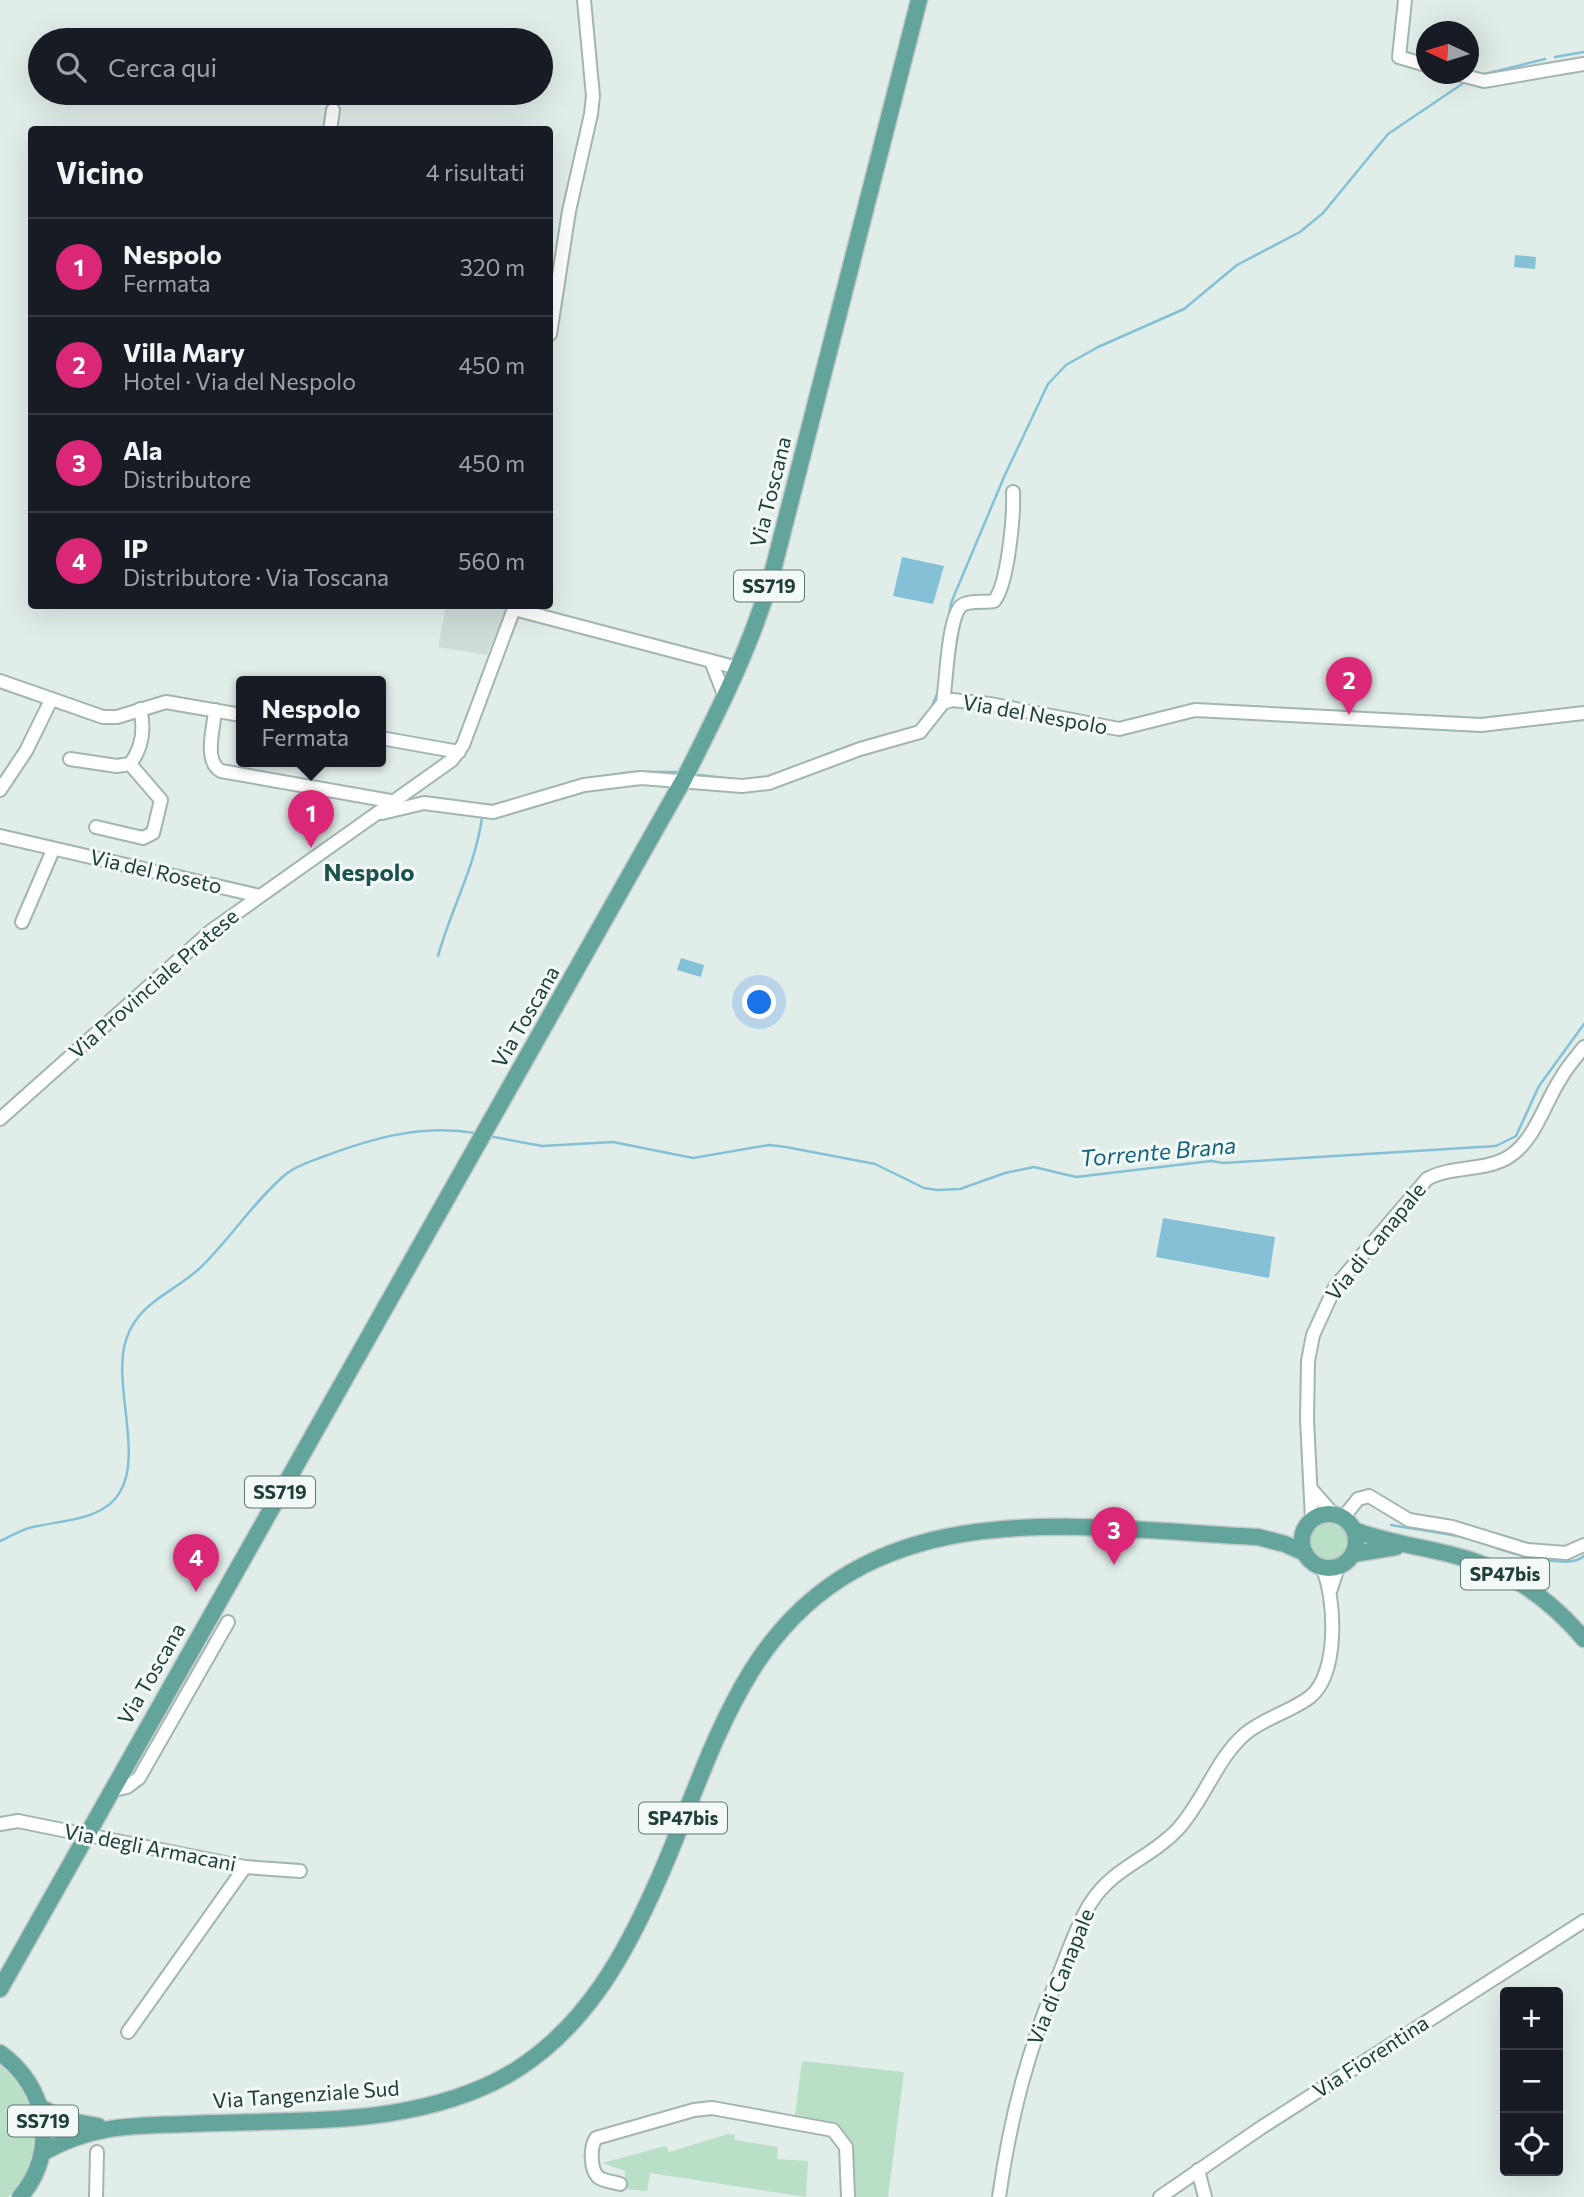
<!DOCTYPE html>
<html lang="it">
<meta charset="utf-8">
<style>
:root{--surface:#171b24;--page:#242831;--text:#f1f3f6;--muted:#9ea1a6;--line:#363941;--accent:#db2777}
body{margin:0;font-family:Commissioner,sans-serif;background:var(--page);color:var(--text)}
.controls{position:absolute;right:21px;bottom:21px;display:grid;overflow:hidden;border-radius:7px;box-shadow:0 7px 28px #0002}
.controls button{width:63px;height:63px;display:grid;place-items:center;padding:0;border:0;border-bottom:2px solid var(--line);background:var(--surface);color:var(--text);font:35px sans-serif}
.compass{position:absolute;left:1416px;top:21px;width:63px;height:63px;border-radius:50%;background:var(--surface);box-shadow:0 7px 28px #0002;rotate:274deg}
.you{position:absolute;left:760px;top:1003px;width:24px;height:24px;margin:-18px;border:5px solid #fff;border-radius:50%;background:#1a73e8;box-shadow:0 0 0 10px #1a73e833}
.badge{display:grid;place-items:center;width:46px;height:46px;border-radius:50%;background:var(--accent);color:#fff;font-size:23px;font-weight:700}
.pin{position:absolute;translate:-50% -58px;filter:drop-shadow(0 2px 4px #0008)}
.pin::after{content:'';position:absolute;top:37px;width:24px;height:21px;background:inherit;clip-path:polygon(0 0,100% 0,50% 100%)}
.popup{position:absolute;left:236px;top:676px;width:150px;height:91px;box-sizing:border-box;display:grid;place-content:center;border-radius:7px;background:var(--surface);filter:drop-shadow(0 2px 5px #0005);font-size:23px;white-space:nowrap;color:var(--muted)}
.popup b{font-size:26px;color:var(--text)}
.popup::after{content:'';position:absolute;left:50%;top:100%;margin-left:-14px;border:14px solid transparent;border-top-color:var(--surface)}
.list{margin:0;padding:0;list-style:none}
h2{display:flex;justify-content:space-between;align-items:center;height:91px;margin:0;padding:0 28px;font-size:30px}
h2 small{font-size:23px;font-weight:400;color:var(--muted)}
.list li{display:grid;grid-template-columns:46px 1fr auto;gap:21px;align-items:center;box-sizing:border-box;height:98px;padding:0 28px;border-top:2px solid var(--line)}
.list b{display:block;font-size:26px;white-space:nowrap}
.list p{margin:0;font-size:23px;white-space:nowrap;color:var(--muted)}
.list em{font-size:23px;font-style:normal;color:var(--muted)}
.icon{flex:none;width:38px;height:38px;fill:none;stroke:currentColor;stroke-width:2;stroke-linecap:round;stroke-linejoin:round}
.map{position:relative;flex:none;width:1584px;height:2197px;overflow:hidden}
.search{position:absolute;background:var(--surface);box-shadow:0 7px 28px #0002;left:28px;top:28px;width:525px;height:77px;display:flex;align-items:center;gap:18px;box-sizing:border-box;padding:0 24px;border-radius:38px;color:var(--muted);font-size:26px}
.panel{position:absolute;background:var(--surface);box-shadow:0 7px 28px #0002;left:28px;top:126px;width:525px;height:483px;border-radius:7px}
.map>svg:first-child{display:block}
</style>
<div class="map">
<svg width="1584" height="2197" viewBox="0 0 1584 2197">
<rect width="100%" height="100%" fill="#e1ede9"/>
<polygon fill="#cfddd8" points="446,606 509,606 487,655 438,647"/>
<g fill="#b9dfc7">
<circle cx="1330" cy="1541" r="20"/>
<polygon points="802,2061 904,2072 888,2197 854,2197 853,2144 832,2122 795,2115"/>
<path d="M0,2066c42,33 45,93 8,131h-8z"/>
<polygon points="728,2134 735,2135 735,2140 778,2147 777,2159 808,2161 806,2197 650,2173 647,2191 624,2189 625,2171 602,2163 666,2146 669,2152"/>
</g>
<g fill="#85c1d6">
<polygon points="1515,255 1536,257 1535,269 1514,267"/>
<polygon points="902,557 944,566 933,604 893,596"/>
<polygon points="681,958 704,965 701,977 677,970"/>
<polygon points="1163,1218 1275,1237 1269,1278 1156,1257"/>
</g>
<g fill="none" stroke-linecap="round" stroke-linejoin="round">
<g stroke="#85c1d6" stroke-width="2.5">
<polyline points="1555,57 1584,52"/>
<polyline points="1485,74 1545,59"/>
<polyline points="949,616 951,603 1004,477 1048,384 1066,365 1098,347 1184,309 1237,265 1300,232 1323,213 1388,134 1462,84"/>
<polyline points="931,709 939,689"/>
<polyline points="820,757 850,746"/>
<polyline points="699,775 741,780"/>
<polyline points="593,778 631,772 679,772"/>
<polyline points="492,806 512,800"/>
<path d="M438,956c13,-47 37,-89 44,-138"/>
<polyline points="488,1136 542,1146 613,1142 693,1158 769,1145 786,1147 875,1164 924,1188 937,1190 960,1189 1005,1173 1034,1167 1076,1177 1211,1161 1223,1163 1496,1146 1516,1136 1539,1086 1584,1024"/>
<polyline points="1391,1525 1464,1537"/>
<path d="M0,1541c9,-4 19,-10 29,-13 29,-8 74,-6 91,-36 23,-38 -8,-109 6,-152 12,-38 47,-47 74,-72 30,-29 54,-67 86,-94 11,-9 26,-13 39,-18 48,-18 98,-32 150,-23"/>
<path d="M1487,1544c18,8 82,27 97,12"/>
</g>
<defs>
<g id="minor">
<polyline points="1405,0 1399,57 1426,65"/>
<polyline points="1457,74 1484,81 1584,64"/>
<polyline points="330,130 333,110"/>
<polyline points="550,334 569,211 591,114 593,96 584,0"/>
<polyline points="514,609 738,668"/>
<polyline points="711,661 725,697"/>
<polyline points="0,681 103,717 117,717 166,702 241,715"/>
<path d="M943,703c3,-19 5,-85 18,-97 7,-6 24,-3 33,-5 14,-16 20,-86 19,-109"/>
<path d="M215,710c-1,18 -12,51 6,61l175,31"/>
<polyline points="381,738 459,752"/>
<path d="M70,759l47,7 13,-2c13,-17 15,-35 10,-55"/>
<polyline points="0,790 26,751 51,700"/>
<polyline points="382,813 424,803 493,812 584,785 641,778 742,786 769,783 860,749 920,732 943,703 952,700 990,704 1119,729 1195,710 1481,725 1584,713"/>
<polyline points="96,827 143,838 153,833 161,800 130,764"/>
<polyline points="0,836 260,896"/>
<polyline points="22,922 53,850"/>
<polyline points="0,1119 211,931 452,760 463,745 515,606"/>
<polyline points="1312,1490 1334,1515"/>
<polyline points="1343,1518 1358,1499 1369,1496 1409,1520 1452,1527 1527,1550 1566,1553 1584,1545"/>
<path d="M1312,1520l-5,-101 1,-58 5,-26 22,-48 92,-108c25,-14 59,-7 83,-23 25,-16 35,-54 51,-78 6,-11 15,-21 23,-31"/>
<polyline points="1331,1589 1338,1567"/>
<polyline points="110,1791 127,1787 139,1778 228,1622"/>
<polyline points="0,1824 18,1821 245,1867 300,1871"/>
<polyline points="128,2032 245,1867"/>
<polyline points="1198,2170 1205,2197"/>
<path d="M620,2184c-6,-2 -17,-3 -22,-7 -8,-8 -8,-30 -2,-39l98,-28 18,-2 121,22 13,17 2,50"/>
<polyline points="96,2197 97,2152"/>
<path d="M999,2197c12,-84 29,-146 61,-225 9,-22 17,-47 30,-68 23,-37 60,-45 88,-75 26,-28 38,-70 67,-95 19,-16 45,-22 65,-37 29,-23 26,-99 12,-130"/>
<polyline points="1160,2197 1262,2127 1584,1921"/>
</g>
<g id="major">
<circle cx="1329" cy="1541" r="27"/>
<path d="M1354,1530c31,12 63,16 95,24 56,13 98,42 135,85"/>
<polyline points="1353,1554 1396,1547"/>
<path d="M0,1989l684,-1210c33,-65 66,-130 87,-201l148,-578"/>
<path d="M0,2053c48,34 59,99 20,144"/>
<polyline points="40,2107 65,2120 98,2126"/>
<path d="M42,2153c51,-29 90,-27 147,-29 107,-5 232,5 327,-54 71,-45 110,-117 143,-192 31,-70 52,-142 93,-208 115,-183 322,-142 506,-133l27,7 20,9"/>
</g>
</defs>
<use href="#minor" stroke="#a3b5b1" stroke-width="16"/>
<use href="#major" stroke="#c1c9c8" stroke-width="19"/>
<use href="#minor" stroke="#fff" stroke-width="12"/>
<use href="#major" stroke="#63a59b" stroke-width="16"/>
</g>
<g text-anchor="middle" stroke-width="6" stroke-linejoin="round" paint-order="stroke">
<g fill="#f2f9f6" stroke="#5f7772" stroke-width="2">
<rect x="734" y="570.5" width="70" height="31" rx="5"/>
<rect x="245" y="1476.5" width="70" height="31" rx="5"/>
<rect x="1461" y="1558.5" width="88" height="31" rx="5"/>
<rect x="639" y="1802.5" width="88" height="31" rx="5"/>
<rect x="8" y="2105.5" width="70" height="31" rx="5"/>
</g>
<g font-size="19" font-weight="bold" fill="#203f3a">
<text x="769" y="593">SS719</text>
<text x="280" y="1499">SS719</text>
<text x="1505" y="1581">SP47bis</text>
<text x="683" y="1825">SP47bis</text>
<text x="43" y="2128">SS719</text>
</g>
<g font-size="21" fill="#203f3a" stroke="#f2f9f6">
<text transform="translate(771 492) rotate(-76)" y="7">Via Toscana</text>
<text transform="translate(1035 715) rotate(10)" y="7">Via del Nespolo</text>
<text transform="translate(156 872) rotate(13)" y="7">Via del Roseto</text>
<text transform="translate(154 984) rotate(-41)" y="7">Via Provinciale Pratese</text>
<text transform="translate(526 1017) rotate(-60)" y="7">Via Toscana</text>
<text transform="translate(1376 1242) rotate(-51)" y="7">Via di Canapale</text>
<text transform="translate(152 1674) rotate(-60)" y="7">Via Toscana</text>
<text transform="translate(150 1848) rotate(11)" y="7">Via degli Armacani</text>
<text transform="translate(1061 1977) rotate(-68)" y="7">Via di Canapale</text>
<text transform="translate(1371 2057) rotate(-33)" y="7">Via Fiorentina</text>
<text transform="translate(306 2095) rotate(-4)" y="7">Via Tangenziale Sud</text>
</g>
<g font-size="23" font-style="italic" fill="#16627f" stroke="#f2f9f6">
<text transform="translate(1158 1152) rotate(-5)" y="8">Torrente Brana</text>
</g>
<g font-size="24" font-weight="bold" fill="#1b524b" stroke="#f2f9f6">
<text x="369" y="881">Nespolo</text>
</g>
</g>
</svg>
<div class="controls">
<button>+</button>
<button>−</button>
<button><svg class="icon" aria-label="locate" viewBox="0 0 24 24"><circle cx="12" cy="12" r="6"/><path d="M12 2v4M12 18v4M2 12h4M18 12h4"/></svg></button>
</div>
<svg class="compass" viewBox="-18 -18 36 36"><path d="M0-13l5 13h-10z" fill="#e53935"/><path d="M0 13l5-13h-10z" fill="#9ea1a6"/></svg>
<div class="you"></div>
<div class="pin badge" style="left:311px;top:848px">1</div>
<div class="popup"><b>Nespolo</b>Fermata</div>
<div class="pin badge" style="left:1349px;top:715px">2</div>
<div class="pin badge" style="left:1114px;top:1565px">3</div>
<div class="pin badge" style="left:196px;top:1592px">4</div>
<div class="search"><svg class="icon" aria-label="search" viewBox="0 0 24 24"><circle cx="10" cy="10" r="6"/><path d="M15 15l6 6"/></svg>Cerca qui</div>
<section class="panel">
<h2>Vicino<small>4 risultati</small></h2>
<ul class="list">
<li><span class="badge">1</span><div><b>Nespolo</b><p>Fermata</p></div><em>320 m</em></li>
<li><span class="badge">2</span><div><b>Villa Mary</b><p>Hotel · Via del Nespolo</p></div><em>450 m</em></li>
<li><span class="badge">3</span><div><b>Ala</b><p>Distributore</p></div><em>450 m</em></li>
<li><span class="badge">4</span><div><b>IP</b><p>Distributore · Via Toscana</p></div><em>560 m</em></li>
</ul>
</section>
</div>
